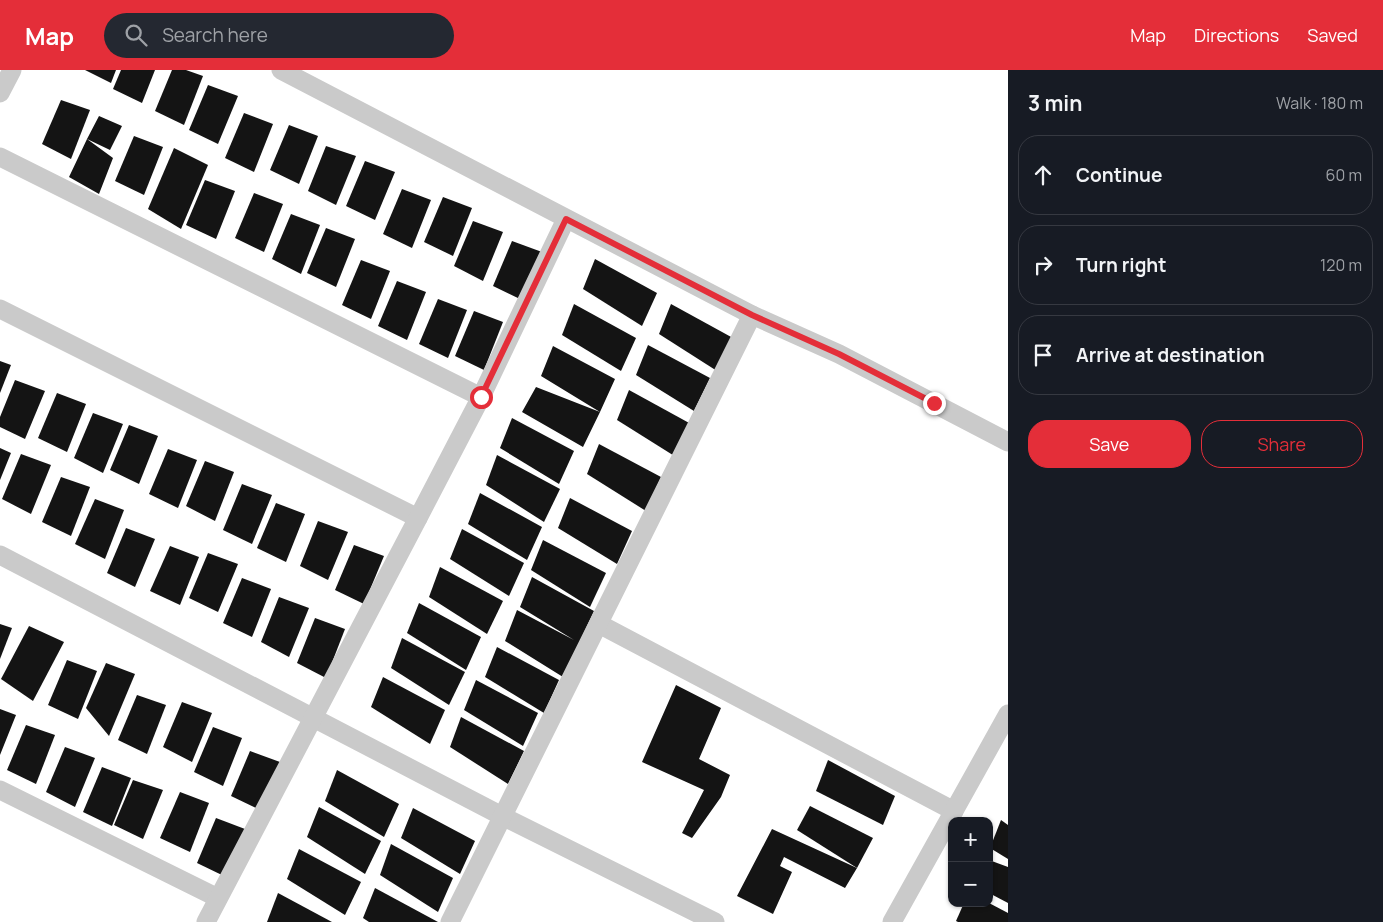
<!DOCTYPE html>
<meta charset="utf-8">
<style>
:root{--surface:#171b24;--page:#242831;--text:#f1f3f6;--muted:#9ea1a6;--line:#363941;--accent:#e42e39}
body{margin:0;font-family:Manrope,sans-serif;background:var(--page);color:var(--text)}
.controls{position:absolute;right:15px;bottom:15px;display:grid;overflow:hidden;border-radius:10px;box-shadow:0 1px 4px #0004}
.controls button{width:45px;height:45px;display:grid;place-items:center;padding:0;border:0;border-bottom:1px solid var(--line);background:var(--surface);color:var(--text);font:25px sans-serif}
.stop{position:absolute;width:15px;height:15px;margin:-11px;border:4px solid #e42e39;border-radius:50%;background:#fff}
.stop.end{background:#e42e39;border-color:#fff;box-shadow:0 1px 5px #0008}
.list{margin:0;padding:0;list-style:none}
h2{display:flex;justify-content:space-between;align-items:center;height:65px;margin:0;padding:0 20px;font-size:21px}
h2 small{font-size:16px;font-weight:400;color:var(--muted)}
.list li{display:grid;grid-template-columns:32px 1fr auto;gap:15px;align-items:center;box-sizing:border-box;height:80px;margin:0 10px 10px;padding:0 10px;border:1px solid var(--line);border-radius:20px}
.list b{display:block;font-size:19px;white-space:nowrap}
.list em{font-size:16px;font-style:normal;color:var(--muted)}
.actions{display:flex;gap:10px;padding:15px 20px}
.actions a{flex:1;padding:11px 0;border:1px solid var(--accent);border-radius:20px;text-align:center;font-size:18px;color:var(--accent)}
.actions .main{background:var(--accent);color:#fff}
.icon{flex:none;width:28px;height:28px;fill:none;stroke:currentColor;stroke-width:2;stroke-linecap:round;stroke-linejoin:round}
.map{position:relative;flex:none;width:1008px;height:852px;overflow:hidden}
header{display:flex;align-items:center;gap:30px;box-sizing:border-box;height:70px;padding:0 25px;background:var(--accent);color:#fff}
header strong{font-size:24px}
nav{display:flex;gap:28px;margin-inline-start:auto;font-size:18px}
.search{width:350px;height:45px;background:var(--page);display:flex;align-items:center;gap:12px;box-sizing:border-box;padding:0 18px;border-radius:28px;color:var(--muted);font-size:19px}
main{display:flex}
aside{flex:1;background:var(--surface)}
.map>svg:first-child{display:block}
</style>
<header>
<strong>Map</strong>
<div class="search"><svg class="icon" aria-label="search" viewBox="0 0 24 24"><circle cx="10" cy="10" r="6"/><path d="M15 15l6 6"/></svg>Search here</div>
<nav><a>Map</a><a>Directions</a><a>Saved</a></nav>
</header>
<main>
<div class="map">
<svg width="1008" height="852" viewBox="0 0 1008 852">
<rect width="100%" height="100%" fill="#fff"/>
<g fill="#141414">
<polygon points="85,0 116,0 111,13"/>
<polygon points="121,0 155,0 142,33 113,19"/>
<polygon points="172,0 186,0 203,6 184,55 155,41"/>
<polygon points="208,15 238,26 218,74 189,60"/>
<polygon points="61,30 90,40 71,89 42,74"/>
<polygon points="244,43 273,54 254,102 225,88"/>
<polygon points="99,46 122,56 110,80 87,69 113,88 99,124 69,107 87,69"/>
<polygon points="289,55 318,66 299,114 270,100"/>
<polygon points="134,66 163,77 144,125 115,111"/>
<polygon points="326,76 356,86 336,135 308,121"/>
<polygon points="174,78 208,95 181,159 148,139"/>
<polygon points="365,91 395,102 375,150 346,136"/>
<polygon points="205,110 235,121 216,169 186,155"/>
<polygon points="402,119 431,130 412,178 383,164"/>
<polygon points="254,123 283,134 264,182 235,168"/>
<polygon points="443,127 472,138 453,186 424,172"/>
<polygon points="291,144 320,155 301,204 272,189"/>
<polygon points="473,151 503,162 483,211 454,196"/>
<polygon points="326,158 355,169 336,217 307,203"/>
<polygon points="512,171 542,182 522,230 493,216"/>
<polygon points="595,189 657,223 642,256 583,219"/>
<polygon points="361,190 390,201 371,249 342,235"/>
<polygon points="397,211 426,222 407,270 378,256"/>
<polygon points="438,229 467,240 448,288 419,274"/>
<polygon points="574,234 636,268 621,301 562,265"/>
<polygon points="671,234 733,268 717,301 659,264"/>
<polygon points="474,241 503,252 484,300 455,286"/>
<polygon points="648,275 710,308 694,341 636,305"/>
<polygon points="553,276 615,309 600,342 583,377 522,342 536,317 600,342 541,306"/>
<polygon points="0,291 11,295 0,323"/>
<polygon points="15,310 45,321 25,369 0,357 0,347"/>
<polygon points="629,320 691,354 676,387 617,350"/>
<polygon points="57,323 86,334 67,382 38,368"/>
<polygon points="93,343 123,354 103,403 74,388"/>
<polygon points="512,348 574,381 559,414 500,378"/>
<polygon points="129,355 158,366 139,414 110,400"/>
<polygon points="599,374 661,407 646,441 587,404"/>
<polygon points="0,378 11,383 0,410"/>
<polygon points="168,379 197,390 178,438 149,424"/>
<polygon points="21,384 51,395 31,444 2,429"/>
<polygon points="497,385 560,419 544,452 486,415"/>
<polygon points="205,391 234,402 215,451 186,436"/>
<polygon points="61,407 90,417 71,466 42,452"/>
<polygon points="242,414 272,425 252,474 223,460"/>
<polygon points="480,423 542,457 527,490 468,454"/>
<polygon points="570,428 632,461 617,494 558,458"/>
<polygon points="95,429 124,440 105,489 75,474"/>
<polygon points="276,433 305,444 286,492 257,478"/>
<polygon points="318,451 348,462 328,510 300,496"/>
<polygon points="126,458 155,469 135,517 107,503"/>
<polygon points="462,459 524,493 509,526 450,489"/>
<polygon points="543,470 606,503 590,537 531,500"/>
<polygon points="354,475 384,486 364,534 335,520"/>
<polygon points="170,476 199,487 180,535 150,521"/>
<polygon points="208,483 238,494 218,542 189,528"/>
<polygon points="440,497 503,531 487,564 429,527"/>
<polygon points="532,507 594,541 563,607 505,571 517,540 574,570 520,537"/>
<polygon points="242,508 271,519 252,567 223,553"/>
<polygon points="279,527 309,538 289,587 261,572"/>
<polygon points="419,533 481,567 466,600 407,563"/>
<polygon points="315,548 345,559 326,608 297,593"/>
<polygon points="0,554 12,558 0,589"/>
<polygon points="29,556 64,572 33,631 1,609"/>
<polygon points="402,568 465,602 449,635 391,598"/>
<polygon points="497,577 559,610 544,643 485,607"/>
<polygon points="67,590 97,601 78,649 48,635"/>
<polygon points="106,593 135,604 109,666 86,638"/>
<polygon points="383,607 445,640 430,674 371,637"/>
<polygon points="476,610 538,643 523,676 464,640"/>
<polygon points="676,615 721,638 699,689 730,705 721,727 692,768 682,763 704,720 642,692"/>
<polygon points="137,625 166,635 147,684 118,670"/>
<polygon points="182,632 212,643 192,692 163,677"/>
<polygon points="0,639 16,645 0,685"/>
<polygon points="461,647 524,681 508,714 450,677"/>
<polygon points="26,655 55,665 36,714 7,700"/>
<polygon points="213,657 242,668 223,716 194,702"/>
<polygon points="65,677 95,688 75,737 46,722"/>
<polygon points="250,681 280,692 260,740 231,726"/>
<polygon points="828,690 895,726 883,755 816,721"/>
<polygon points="102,697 131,708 112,756 83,742"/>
<polygon points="337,700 399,734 384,767 325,731"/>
<polygon points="133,710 163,720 143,769 114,755"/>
<polygon points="180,722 209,733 190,782 160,768"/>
<polygon points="810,736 873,768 857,798 797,760"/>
<polygon points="319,737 381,771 365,804 307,767"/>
<polygon points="413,738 475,771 460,804 401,768"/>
<polygon points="216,748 245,759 226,807 197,793"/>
<polygon points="1001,750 1008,755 1008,789 990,778"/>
<polygon points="772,759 857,798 845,818 784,787 780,796 792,802 773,844 737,826"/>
<polygon points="391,774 453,808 438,842 380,805"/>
<polygon points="299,779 361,812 345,845 287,809"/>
<polygon points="989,790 1008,797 1008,833 989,823"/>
<polygon points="375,818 438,852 369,852 363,848"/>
<polygon points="278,823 332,852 267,852"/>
<polygon points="964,833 989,833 1008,843 1008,852 958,852 956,851"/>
</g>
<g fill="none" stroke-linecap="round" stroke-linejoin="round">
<g stroke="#cacaca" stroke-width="19">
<polyline points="281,0 752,245 839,284 1008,372"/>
<polyline points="0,23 12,0"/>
<polyline points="0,87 481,327"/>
<polyline points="0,239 418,448"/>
<polyline points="0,485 502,746 715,852"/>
<polyline points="599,554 954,741"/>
<polyline points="0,720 218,828"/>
<polyline points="206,852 418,448 481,327 566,149"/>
<polyline points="450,852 752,245"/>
<polyline points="892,852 1008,644"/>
</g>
</g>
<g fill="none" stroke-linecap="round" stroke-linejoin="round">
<polyline stroke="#e42e39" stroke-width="6" points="481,327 566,149 752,245 839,284 934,333"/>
</g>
</svg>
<div class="controls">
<button>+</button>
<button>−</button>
</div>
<div class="stop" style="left:481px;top:327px"></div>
<div class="stop end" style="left:934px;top:333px"></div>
</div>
<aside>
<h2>3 min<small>Walk · 180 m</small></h2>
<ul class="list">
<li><svg class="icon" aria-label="ahead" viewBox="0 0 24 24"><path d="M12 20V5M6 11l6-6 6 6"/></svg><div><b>Continue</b></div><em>60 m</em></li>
<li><svg class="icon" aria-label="right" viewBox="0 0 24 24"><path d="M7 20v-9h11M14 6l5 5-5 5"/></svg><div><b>Turn right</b></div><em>120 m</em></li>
<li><svg class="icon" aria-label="arrive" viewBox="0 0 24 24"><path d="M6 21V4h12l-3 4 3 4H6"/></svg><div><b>Arrive at destination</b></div></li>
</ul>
<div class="actions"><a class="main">Save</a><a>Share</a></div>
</aside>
</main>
